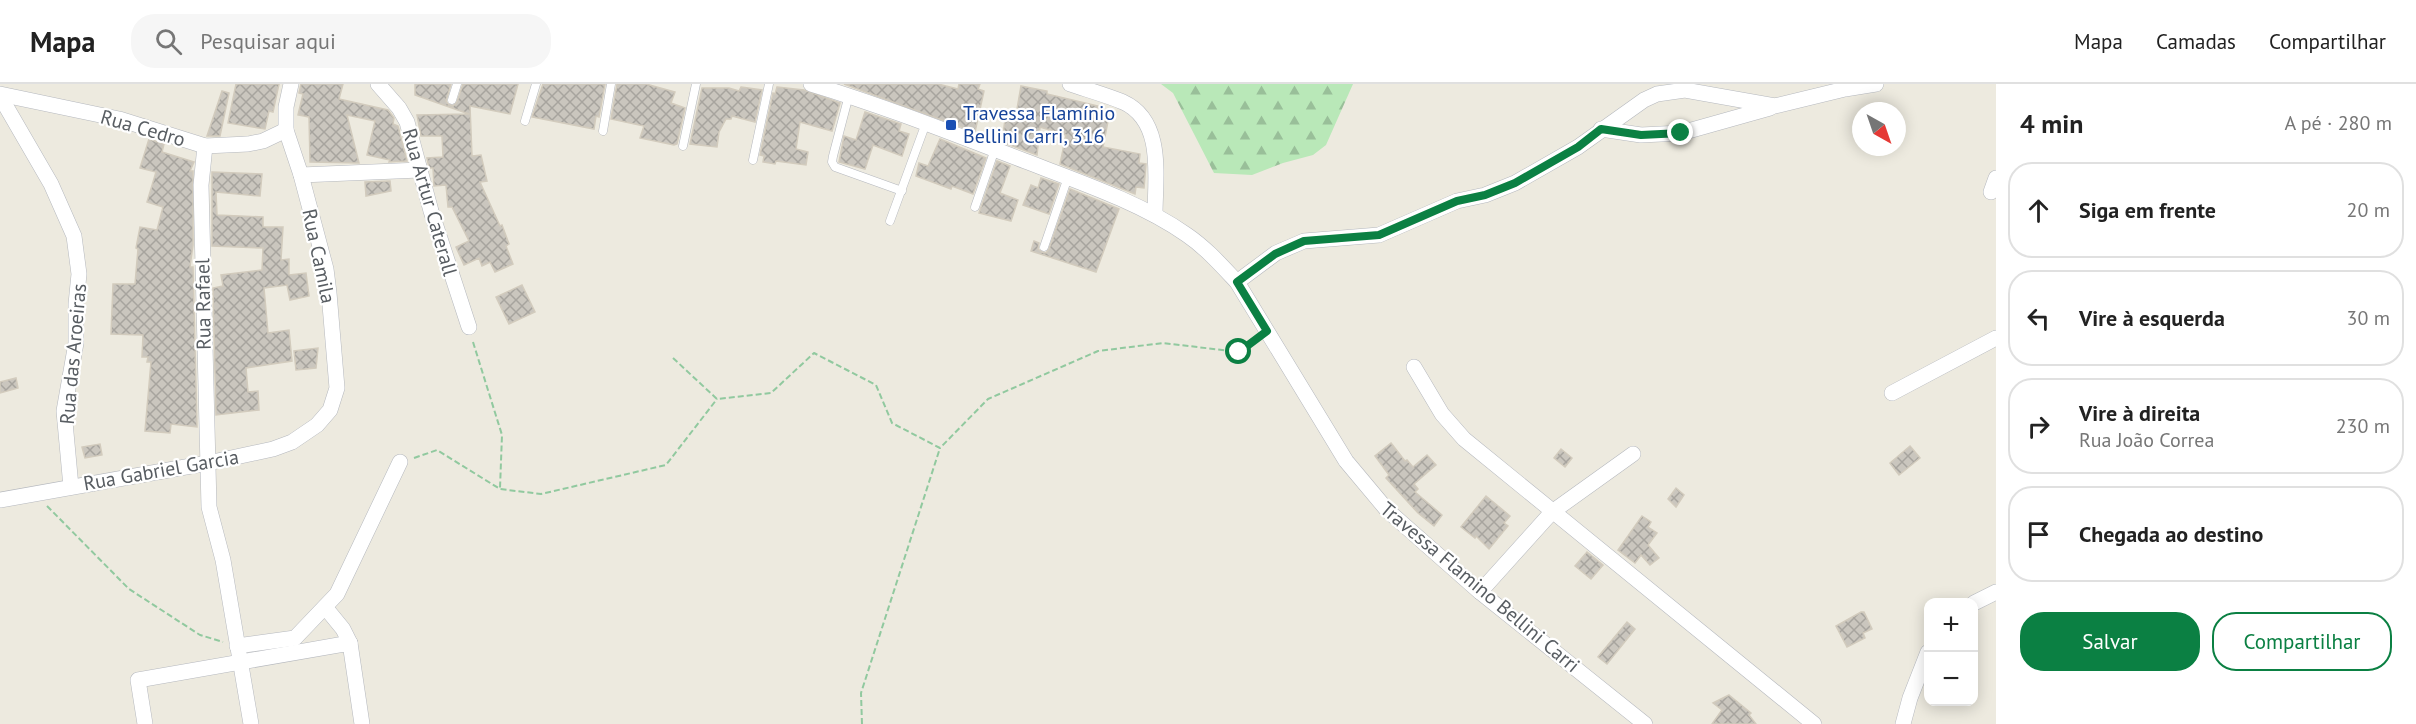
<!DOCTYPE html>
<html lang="pt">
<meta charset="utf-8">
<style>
:root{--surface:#fff;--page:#f6f6f6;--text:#222;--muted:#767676;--line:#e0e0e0;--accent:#0b8043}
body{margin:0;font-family:"PT Sans",sans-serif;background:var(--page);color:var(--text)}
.controls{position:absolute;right:18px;bottom:18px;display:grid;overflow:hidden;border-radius:12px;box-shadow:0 3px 15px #0003}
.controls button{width:54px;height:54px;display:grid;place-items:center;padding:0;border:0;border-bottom:2px solid var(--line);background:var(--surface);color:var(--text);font:30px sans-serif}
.compass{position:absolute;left:1852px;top:18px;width:54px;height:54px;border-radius:50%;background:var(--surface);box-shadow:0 3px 15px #0003;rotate:140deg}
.stop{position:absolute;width:18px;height:18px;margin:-14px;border:4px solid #0b8043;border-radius:50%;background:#fff}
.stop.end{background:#0b8043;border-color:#fff;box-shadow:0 2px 6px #0008}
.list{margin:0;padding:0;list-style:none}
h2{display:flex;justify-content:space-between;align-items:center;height:78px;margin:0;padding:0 24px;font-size:26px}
h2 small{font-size:20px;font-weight:400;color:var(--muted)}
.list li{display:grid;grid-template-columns:39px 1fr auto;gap:18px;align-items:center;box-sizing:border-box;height:96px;margin:0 12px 12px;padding:0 12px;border:2px solid var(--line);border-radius:24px}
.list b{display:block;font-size:22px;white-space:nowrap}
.list p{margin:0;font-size:20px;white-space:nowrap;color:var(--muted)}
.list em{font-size:20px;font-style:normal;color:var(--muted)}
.actions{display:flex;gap:12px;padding:18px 24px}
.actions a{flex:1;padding:14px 0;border:2px solid var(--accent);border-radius:24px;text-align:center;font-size:21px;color:var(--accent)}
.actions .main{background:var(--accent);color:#fff}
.icon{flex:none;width:33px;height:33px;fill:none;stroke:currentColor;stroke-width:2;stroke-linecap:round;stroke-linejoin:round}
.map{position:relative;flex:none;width:1996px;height:640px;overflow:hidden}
header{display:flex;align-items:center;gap:36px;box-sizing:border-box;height:84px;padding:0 30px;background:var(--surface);border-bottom:2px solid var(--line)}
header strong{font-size:28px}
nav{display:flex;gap:33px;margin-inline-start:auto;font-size:21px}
.search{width:420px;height:54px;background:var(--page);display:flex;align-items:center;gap:15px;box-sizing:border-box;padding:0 21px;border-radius:24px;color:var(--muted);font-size:22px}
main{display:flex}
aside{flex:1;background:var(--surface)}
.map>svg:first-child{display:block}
</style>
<header>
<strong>Mapa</strong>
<div class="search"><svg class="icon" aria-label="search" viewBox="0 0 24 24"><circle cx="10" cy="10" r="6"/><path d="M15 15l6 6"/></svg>Pesquisar aqui</div>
<nav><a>Mapa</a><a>Camadas</a><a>Compartilhar</a></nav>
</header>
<main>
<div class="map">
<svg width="1996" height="640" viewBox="0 0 1996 640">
<defs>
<pattern id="forest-firs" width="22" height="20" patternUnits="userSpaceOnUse" patternTransform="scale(1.5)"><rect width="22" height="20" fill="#b9e8b8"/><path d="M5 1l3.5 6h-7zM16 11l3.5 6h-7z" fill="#99bf99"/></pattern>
<pattern id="building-cross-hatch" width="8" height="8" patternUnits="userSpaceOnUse" patternTransform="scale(1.5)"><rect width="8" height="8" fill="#cac6be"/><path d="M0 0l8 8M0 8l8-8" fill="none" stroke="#a7a49e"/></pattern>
</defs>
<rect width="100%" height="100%" fill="#edeadf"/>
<polygon fill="url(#forest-firs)" points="1161,0 1353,0 1326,61 1313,71 1283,79 1252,91 1214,89 1173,9"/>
<g fill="url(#building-cross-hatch)" stroke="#d2cbbd" stroke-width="1.5">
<polygon points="236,0 279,0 273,28 269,27 265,45 228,39"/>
<polygon points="301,0 343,0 339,15 388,26 394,34 393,40 398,42 407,77 389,78 390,76 367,71 375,37 347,31 359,79 310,78 309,33 298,31 303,10 299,9"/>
<polygon points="415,0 451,0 446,17 448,20 453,22 457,18 463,0 518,0 510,30 470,22 472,72 481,71 487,97 480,98 500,142 502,141 509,160 506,162 513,180 495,188 490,178 482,182 479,174 464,181 456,163 469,157 452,123 448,123 446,101 434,102 433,84 429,84 427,74 443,73 442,52 421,52 417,31 469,30 415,11"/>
<polygon points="543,0 605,0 599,33 596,32 594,45 532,33"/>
<polygon points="617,0 646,0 675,8 671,19 685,24 677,60 674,61 640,54 644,42 611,35"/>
<polygon points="844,0 938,0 958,5 959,0 980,0 978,5 984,7 975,48"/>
<polygon points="1021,2 1047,7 1047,10 1098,22 1095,35 1108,37 1103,63 1140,70 1139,79 1146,80 1144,104 1136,103 1135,110 1060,80 1066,51 1040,43 1037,71 999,57 1002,57 1006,29 1016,31"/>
<polygon points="741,3 762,6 755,38 732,32 731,35 726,35 719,48 717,63 690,60 702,4 729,4 739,7"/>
<polygon points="777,3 804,6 840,19 832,47 800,38 796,65 808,68 806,81 776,77 775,80 763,78 764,72 760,71 773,9 775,10"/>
<polygon points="222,7 229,9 220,52 207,52"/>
<polygon points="865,28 901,40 899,47 909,50 902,72 873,61 865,85 839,78 844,52 856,56"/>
<polygon points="149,55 164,60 162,68 194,78 190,87 193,87 193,161 190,183 193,183 197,343 171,340 170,349 145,347 151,278 147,278 148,273 142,273 143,251 111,250 113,200 135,200 138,165 136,164 140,143 157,146 163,123 147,118 156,88 140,84"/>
<polygon points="940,55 986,74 973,110 952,102 951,105 916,92 919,79 928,82"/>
<polygon points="997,77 1010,82 1000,109 1018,116 1011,137 979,129"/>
<polygon points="212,88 262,90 260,112 216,108 217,131 263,133 263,143 283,143 281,176 289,175 289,191 306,189 309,212 290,216 287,201 264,204 268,249 289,246 292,277 246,284 248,308 258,307 259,326 216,331 213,204 223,202 221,191 262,186 263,164 212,162"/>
<polygon points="1041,94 1059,100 1049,130 1023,121 1031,101 1038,104"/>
<polygon points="390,97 391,107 366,112 365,98"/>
<polygon points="1070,105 1119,125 1096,188 1031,167 1034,157 1039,159 1038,165 1042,168 1046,169 1049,165"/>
<polygon points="522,201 535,228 509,240 496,213"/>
<polygon points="318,264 316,284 296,286 294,267"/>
<polygon points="16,294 18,304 0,309 0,298"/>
<polygon points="1391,359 1405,377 1407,376 1413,383 1427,371 1436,381 1414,400 1418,405 1415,408 1442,431 1434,442 1418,429 1386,394 1389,391 1375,372"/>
<polygon points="100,360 102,371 85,374 82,363"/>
<polygon points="1910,362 1920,374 1899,391 1890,379"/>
<polygon points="1561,365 1572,374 1565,383 1554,374"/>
<polygon points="1676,404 1684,411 1676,423 1668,415"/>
<polygon points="1486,412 1510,432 1504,439 1508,442 1489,465 1476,452 1475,454 1461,443"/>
<polygon points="1642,432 1651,438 1648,443 1657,449 1648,461 1659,474 1650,481 1641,471 1635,479 1618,466"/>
<polygon points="1587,468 1603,481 1591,495 1575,482"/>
<polygon points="1861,528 1864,528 1872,545 1863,549 1865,554 1847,563 1836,542"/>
<polygon points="1627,538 1635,545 1607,580 1598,573"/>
<polygon points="1729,611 1751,629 1749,631 1756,640 1712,640 1722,626 1713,619"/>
</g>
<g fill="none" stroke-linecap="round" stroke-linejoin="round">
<defs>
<g id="lane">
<polyline points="849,11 833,72 832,78 835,83 902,107"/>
<polyline points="452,16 457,0"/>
<polyline points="525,37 536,0"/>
<polyline points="603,47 611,0"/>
<polyline points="683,62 696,0"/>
<polyline points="753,76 769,0"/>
<polyline points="975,123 995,65"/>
<polyline points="890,137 926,39"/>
<polyline points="1044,163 1068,93"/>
</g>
<g id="street">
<polyline points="378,0 399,24 407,38 431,127 469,243"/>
<path d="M811,0c73,22 143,50 214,77 52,20 117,42 162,74 19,13 34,30 50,47l109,179 41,49 93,82 165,132"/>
<path d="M1070,0c18,6 36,11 53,18 42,19 32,76 32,113"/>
<polyline points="0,10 119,35 205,62 248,60 263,57 286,46"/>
<polyline points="0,12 51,100 74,152 79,190 76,220 76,259 64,327 71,403"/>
<polyline points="1601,45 1641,51 1681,49 1770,24"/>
<polyline points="205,62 201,101 209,423 223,476 251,640"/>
<polyline points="301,91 420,86"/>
<polyline points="1991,108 1996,94"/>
<polyline points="1237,198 1276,169 1304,157 1379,151 1457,117 1485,111 1515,99 1578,63 1644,16 1657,10 1685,6 1775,22 1845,5 1876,0"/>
<polyline points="1414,283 1442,330 1464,355 1814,640"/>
<polyline points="1892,309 1996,254"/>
<polyline points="0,416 208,379 273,365 292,358 317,341 330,326 337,304 329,209 326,185 301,91 286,46 286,23 291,0"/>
<polyline points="1480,508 1552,428 1633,370"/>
<polyline points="1974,519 1996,508"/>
<polyline points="325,523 343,545 350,559"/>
<polyline points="237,562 295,554 337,510 400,378"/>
<polyline points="145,640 138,596 350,559 362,640"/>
<polyline points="1903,640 1910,614 1928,568"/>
</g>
</defs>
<use href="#lane" stroke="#b5b8be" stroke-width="9"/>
<use href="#street" stroke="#b5b8be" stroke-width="16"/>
<g stroke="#91c99f" stroke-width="2" stroke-dasharray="6 3" stroke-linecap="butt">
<polyline points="473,258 502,351 500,404"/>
<polyline points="673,274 717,315 771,309 814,269 876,301 892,339 940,364 988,315 1098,267 1163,259 1239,268 1255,256"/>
<polyline points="414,374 437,366 500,405 541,410 666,381 717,315"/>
<polyline points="47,422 129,505 200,551 223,558"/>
<polyline points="862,640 861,609 940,364"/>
</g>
<use href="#lane" stroke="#fff" stroke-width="8"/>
<use href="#street" stroke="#fff" stroke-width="15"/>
</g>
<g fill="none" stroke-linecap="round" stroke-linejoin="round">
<polyline stroke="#0b8043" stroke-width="8" points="1239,268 1267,247 1237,198 1275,170 1304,157 1379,151 1457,117 1485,111 1515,99 1578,63 1601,45 1641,51 1681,49"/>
</g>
<rect fill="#1a4fb4" stroke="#fff" stroke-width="2" x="945" y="35" width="12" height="12" rx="3"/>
<g text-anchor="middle" stroke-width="4.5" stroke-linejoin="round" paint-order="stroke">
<g font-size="20" fill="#164399" stroke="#fff" text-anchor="start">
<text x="963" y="36">Travessa Flamínio<tspan x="963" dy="23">Bellini Carri, 316</tspan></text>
</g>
<g font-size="20" fill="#585d62" stroke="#fff">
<text transform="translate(143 44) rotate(16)" y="7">Rua Cedro</text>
<text transform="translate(430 118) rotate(74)" y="7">Rua Artur Caterall</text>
<text transform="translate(319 172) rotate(78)" y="7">Rua Camila</text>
<text transform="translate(203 220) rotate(-91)" y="7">Rua Rafael</text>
<text transform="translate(73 270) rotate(-85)" y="7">Rua das Aroeiras</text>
<text transform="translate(161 386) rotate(-10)" y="7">Rua Gabriel Garcia</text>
<text transform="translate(1480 503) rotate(40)" y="7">Travessa Flamino Bellini Carri</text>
</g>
</g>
</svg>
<div class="controls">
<button>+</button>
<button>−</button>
</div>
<svg class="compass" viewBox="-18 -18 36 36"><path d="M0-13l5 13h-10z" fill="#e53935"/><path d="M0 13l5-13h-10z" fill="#767676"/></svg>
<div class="stop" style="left:1239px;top:268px"></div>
<div class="stop end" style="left:1681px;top:49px"></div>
</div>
<aside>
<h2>4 min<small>A pé · 280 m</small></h2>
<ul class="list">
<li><svg class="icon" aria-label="ahead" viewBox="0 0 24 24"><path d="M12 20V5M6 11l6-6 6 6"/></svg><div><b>Siga em frente</b></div><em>20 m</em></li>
<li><svg class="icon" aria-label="left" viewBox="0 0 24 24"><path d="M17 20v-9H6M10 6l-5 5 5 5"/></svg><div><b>Vire à esquerda</b></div><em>30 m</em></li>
<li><svg class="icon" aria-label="right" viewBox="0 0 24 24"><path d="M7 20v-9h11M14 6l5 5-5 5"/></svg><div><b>Vire à direita</b><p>Rua João Correa</p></div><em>230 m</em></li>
<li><svg class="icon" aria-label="arrive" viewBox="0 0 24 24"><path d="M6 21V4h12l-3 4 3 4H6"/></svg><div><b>Chegada ao destino</b></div></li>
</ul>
<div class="actions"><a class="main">Salvar</a><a>Compartilhar</a></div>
</aside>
</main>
